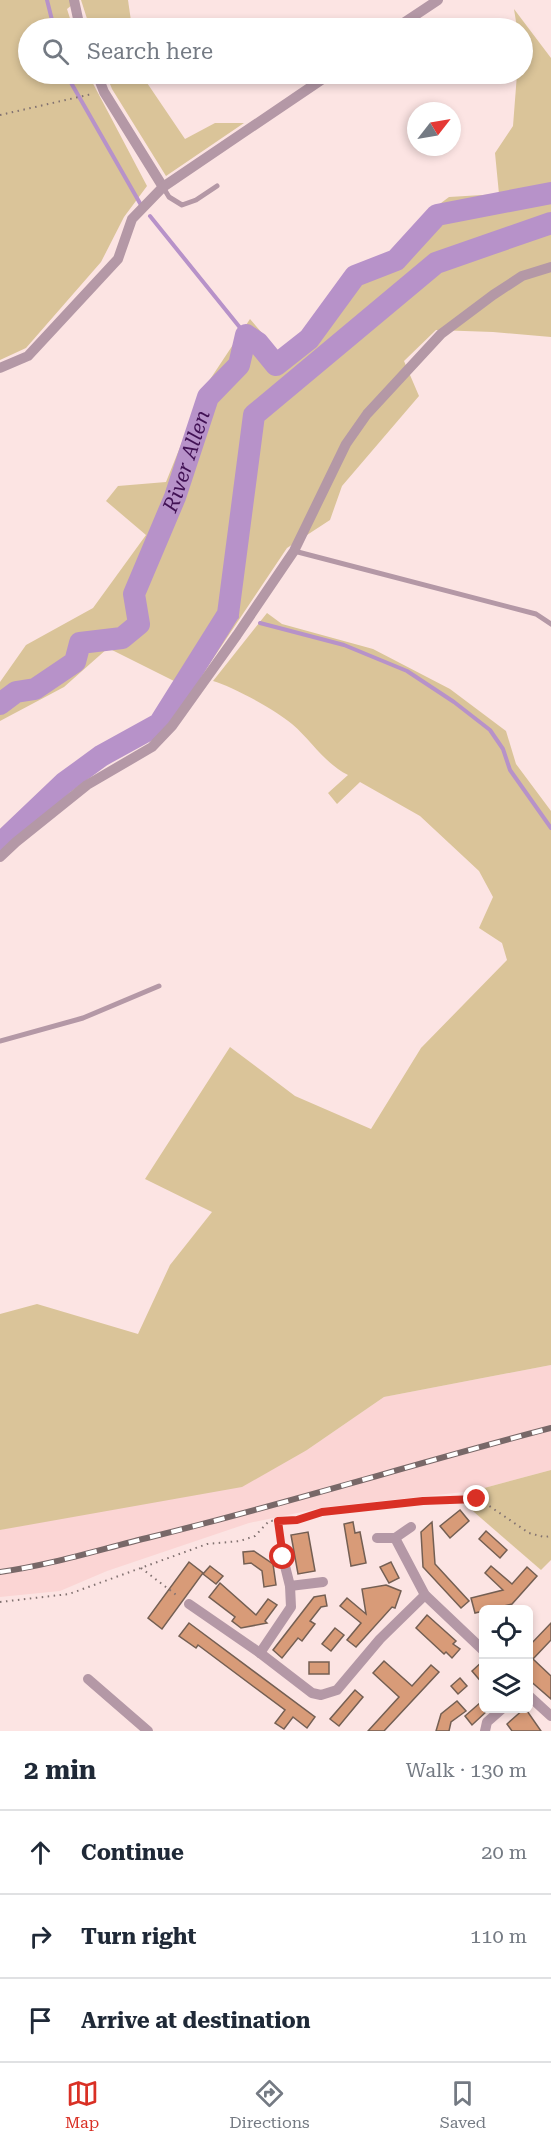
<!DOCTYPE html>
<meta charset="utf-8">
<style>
:root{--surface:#fff;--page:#f6f6f7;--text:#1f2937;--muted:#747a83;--line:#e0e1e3;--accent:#d93025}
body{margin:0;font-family:"Roboto Serif",serif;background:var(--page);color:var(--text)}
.controls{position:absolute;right:18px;bottom:18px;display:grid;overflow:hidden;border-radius:9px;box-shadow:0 3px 9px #0003}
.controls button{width:54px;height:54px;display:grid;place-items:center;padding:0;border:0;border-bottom:2px solid var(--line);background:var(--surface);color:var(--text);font:30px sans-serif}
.compass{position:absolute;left:407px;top:102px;width:54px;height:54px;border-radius:50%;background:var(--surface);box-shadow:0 3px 9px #0003;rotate:59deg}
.stop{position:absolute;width:18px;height:18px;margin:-14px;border:4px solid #d93025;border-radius:50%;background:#fff}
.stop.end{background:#d93025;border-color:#fff;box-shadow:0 2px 6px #0008}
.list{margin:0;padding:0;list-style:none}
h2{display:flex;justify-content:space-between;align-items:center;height:78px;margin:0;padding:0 24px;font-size:26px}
h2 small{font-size:20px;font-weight:400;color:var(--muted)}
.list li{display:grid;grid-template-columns:39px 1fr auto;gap:18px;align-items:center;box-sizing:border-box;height:84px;padding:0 24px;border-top:2px solid var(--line)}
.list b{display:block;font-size:22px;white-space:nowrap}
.list em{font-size:20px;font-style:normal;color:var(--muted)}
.icon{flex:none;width:33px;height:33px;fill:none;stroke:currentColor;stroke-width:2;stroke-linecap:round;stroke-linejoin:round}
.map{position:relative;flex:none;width:551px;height:1731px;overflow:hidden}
.search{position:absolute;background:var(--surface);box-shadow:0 3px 9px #0003;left:18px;right:18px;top:18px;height:66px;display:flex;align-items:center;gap:15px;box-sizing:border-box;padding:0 21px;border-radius:33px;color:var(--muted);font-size:22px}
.sheet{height:330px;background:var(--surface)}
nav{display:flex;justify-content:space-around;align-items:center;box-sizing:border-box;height:84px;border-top:2px solid var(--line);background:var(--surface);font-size:16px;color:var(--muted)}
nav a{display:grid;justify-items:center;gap:3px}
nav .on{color:var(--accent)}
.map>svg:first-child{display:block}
</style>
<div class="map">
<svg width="551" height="1731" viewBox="0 0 551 1731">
<rect width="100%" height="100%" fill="#fce4e3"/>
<polygon fill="#fbd5d4" points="551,1365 551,1470 473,1491 326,1507 249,1523 107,1571 60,1591 0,1597 0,1530 307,1450 384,1397"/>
<g fill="#dac499">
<polygon points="0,0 78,0 67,9 73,28 28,28 28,74 88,74 147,186 124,217 101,262 26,348 0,360"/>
<polygon points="81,0 128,0 132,28 90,28"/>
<polygon points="514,9 551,58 551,337 493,332 436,330 404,361 419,396 342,486 330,520 287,548 192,690 108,648 64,687 0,721 0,682 26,645 93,608 146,535 106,501 118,486 166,482 203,390 250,319 288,363 353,270 397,270 425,215 449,197 499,194 495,153 513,126 517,74 522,74 522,28 517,28"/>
<polygon points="106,74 141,74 185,139 215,123 244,123 166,176 112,89"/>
<path d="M267,613l15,11 91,25 77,40 56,42 10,33 35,47v554l-167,32 -77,53 -65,37 -242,43v-216l37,-10 101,30 32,-69 42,-53 -67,-33 85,-132 65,49 76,33 50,-81 86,-88 -5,-17 -23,-15 14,-31 -14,-26 -59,-55 -60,-34 -23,22 -9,-11 20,-18c-24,-12 -36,-34 -56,-51 -15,-13 -60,-38 -79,-43z"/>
<polygon points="551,1470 551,1560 541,1570 467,1506 473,1491"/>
</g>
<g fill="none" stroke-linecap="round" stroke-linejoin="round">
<g stroke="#b792c9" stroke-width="4">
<polyline points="47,0 54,28"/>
<polyline points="66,74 141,205"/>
<polyline points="150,216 246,335"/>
<polyline points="228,614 237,617"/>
<polyline points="260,623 344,645 407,671 454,702 490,730 503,749 510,770 551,828"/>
</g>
<g stroke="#b792c9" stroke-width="22">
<path id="s1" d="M0,704l16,-12 19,-3 40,-27 5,-19 42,-5 17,-14 -5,-30 41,-97 33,-100 31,-32 7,-30 12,8 18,22 33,-26 46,-63 41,-16 41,-45 114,-22"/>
<polyline points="0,844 64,783 101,756 159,724 228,614 254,415 436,263 551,223"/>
</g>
</g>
<g fill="#d89b78" stroke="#745f53" stroke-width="1.5">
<polygon points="460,1510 469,1521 450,1538 440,1526"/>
<polygon points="353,1522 355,1533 360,1532 366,1563 351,1566 344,1524"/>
<polygon points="432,1522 435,1564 469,1601 461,1608 423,1567 421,1532"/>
<polygon points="486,1531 507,1550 500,1558 479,1539"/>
<polygon points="308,1532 315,1571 298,1574 291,1535"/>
<polygon points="254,1551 273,1564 276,1585 264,1587 262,1571 251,1563 244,1564 243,1552"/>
<polygon points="189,1562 203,1573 162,1629 148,1618"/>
<polygon points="391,1562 399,1578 389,1583 380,1567"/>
<polygon points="210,1566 223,1576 216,1584 203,1574"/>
<polygon points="491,1566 512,1584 527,1567 537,1576 512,1604 475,1613 471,1598 503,1590 485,1573"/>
<polygon points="220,1583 256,1615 268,1599 277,1605 265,1621 267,1623 241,1628 232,1621 235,1617 209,1597"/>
<polygon points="386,1585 401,1591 395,1608 392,1607 356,1647 347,1640 361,1623 340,1606 347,1598 366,1614 362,1589"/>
<polygon points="325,1595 327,1606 321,1607 310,1621 315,1624 302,1641 298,1638 282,1658 273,1650 314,1597"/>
<polygon points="427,1615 456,1641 453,1644 460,1649 452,1658 446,1652 444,1654 416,1628"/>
<polygon points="189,1623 315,1717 307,1728 293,1717 284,1729 275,1723 285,1710 198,1645 196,1648 179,1636"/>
<polygon points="551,1623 551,1640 533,1659 551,1676 551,1699 528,1679 528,1647"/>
<polygon points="335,1628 344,1635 331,1651 322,1644"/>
<polygon points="384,1661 412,1686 431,1665 439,1672 384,1731 368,1731 399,1697 373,1673"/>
<polygon points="483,1661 483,1684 472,1671"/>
<rect x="309" y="1662" width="20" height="12"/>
<polygon points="460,1678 467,1686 458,1694 451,1686"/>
<polygon points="355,1690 363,1697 339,1726 330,1719"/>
<polygon points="457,1701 466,1711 451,1722 449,1731 436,1731 441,1714"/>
<polygon points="481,1702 483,1708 488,1710 472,1725 465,1716"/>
<polygon points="525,1708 541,1731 512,1731 507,1724"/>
</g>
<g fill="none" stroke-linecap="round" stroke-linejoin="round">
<g stroke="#827271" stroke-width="2" stroke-dasharray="1.5 4.5" stroke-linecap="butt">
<polyline points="0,115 92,94"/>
<polyline points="278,1521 282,1548"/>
<polyline points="141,1568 179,1597"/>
<polyline points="0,1602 69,1594 207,1544 240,1541 255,1536 269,1521 296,1520 322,1512 423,1501 469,1498 482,1501 529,1533 544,1537 551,1536"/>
</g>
<g stroke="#b498a6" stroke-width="5">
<polyline points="163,187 169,197 182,205 196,200 217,186"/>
<polyline points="294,551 536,614 551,624"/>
<polyline points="0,1041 83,1018 159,986"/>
</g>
<g stroke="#b498a6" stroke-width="10">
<polyline points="74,0 80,28"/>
<polyline points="396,28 438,0"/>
<polyline points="97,74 104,92 163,187"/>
<polyline points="0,368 28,356 118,259 132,219 163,187 330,74"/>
<polyline points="0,857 16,842 87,785 152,747 172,726 237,635 294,551 346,444 367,414 441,334 493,295 522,276 551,267"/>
<polyline points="377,1538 395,1538 425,1595 484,1651"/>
<polyline points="395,1538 411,1527"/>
<polyline points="290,1586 323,1582"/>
<polyline points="189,1604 260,1653 312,1693 321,1695 337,1690 380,1639 425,1595"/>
<polyline points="260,1653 291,1607 290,1586 283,1558"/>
<polyline points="88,1679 148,1731"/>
<polyline points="528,1695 551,1716"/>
<polyline points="485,1731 487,1722 503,1708"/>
</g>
<defs>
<path id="rail" d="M0,1572c51,-7 101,-23 151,-35 134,-33 266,-74 400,-109"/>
</defs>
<use href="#rail" stroke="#786868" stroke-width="6"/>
<use href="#rail" stroke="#fff" stroke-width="4" stroke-dasharray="11" stroke-linecap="butt"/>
</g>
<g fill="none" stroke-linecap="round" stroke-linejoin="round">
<polyline stroke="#d93025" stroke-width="8" points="283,1557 278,1521 297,1520 322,1512 423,1501 477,1499"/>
</g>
<g text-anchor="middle" stroke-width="4.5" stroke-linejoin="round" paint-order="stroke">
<g font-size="21" font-style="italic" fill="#411154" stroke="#fff">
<text dy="7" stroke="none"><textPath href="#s1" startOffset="345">River Allen</textPath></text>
</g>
</g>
</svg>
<div class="controls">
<button><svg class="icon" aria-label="locate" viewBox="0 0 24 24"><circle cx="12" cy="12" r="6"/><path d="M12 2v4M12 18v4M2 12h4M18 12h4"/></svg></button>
<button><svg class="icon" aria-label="layers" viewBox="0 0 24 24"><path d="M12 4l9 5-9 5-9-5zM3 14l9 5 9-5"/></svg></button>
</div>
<svg class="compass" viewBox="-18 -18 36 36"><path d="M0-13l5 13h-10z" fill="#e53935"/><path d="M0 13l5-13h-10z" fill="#747a83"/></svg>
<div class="stop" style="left:283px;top:1557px"></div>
<div class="stop end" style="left:477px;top:1499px"></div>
<div class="search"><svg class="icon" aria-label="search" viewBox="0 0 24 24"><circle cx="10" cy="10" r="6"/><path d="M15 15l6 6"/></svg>Search here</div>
</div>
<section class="sheet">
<h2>2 min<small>Walk · 130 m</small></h2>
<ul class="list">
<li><svg class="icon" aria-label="ahead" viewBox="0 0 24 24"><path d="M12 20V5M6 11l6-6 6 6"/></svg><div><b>Continue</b></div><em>20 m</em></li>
<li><svg class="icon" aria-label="right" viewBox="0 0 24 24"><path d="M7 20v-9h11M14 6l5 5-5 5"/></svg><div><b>Turn right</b></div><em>110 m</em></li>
<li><svg class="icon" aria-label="arrive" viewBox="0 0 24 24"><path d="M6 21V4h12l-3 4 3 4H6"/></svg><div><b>Arrive at destination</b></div></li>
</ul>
</section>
<nav>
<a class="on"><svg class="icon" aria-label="map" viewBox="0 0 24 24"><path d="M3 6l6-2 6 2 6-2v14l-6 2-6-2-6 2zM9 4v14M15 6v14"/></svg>Map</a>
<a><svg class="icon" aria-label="directions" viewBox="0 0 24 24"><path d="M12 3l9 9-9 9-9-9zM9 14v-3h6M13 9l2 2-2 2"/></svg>Directions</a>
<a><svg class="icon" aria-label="saved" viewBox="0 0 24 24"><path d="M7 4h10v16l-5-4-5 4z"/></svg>Saved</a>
</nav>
